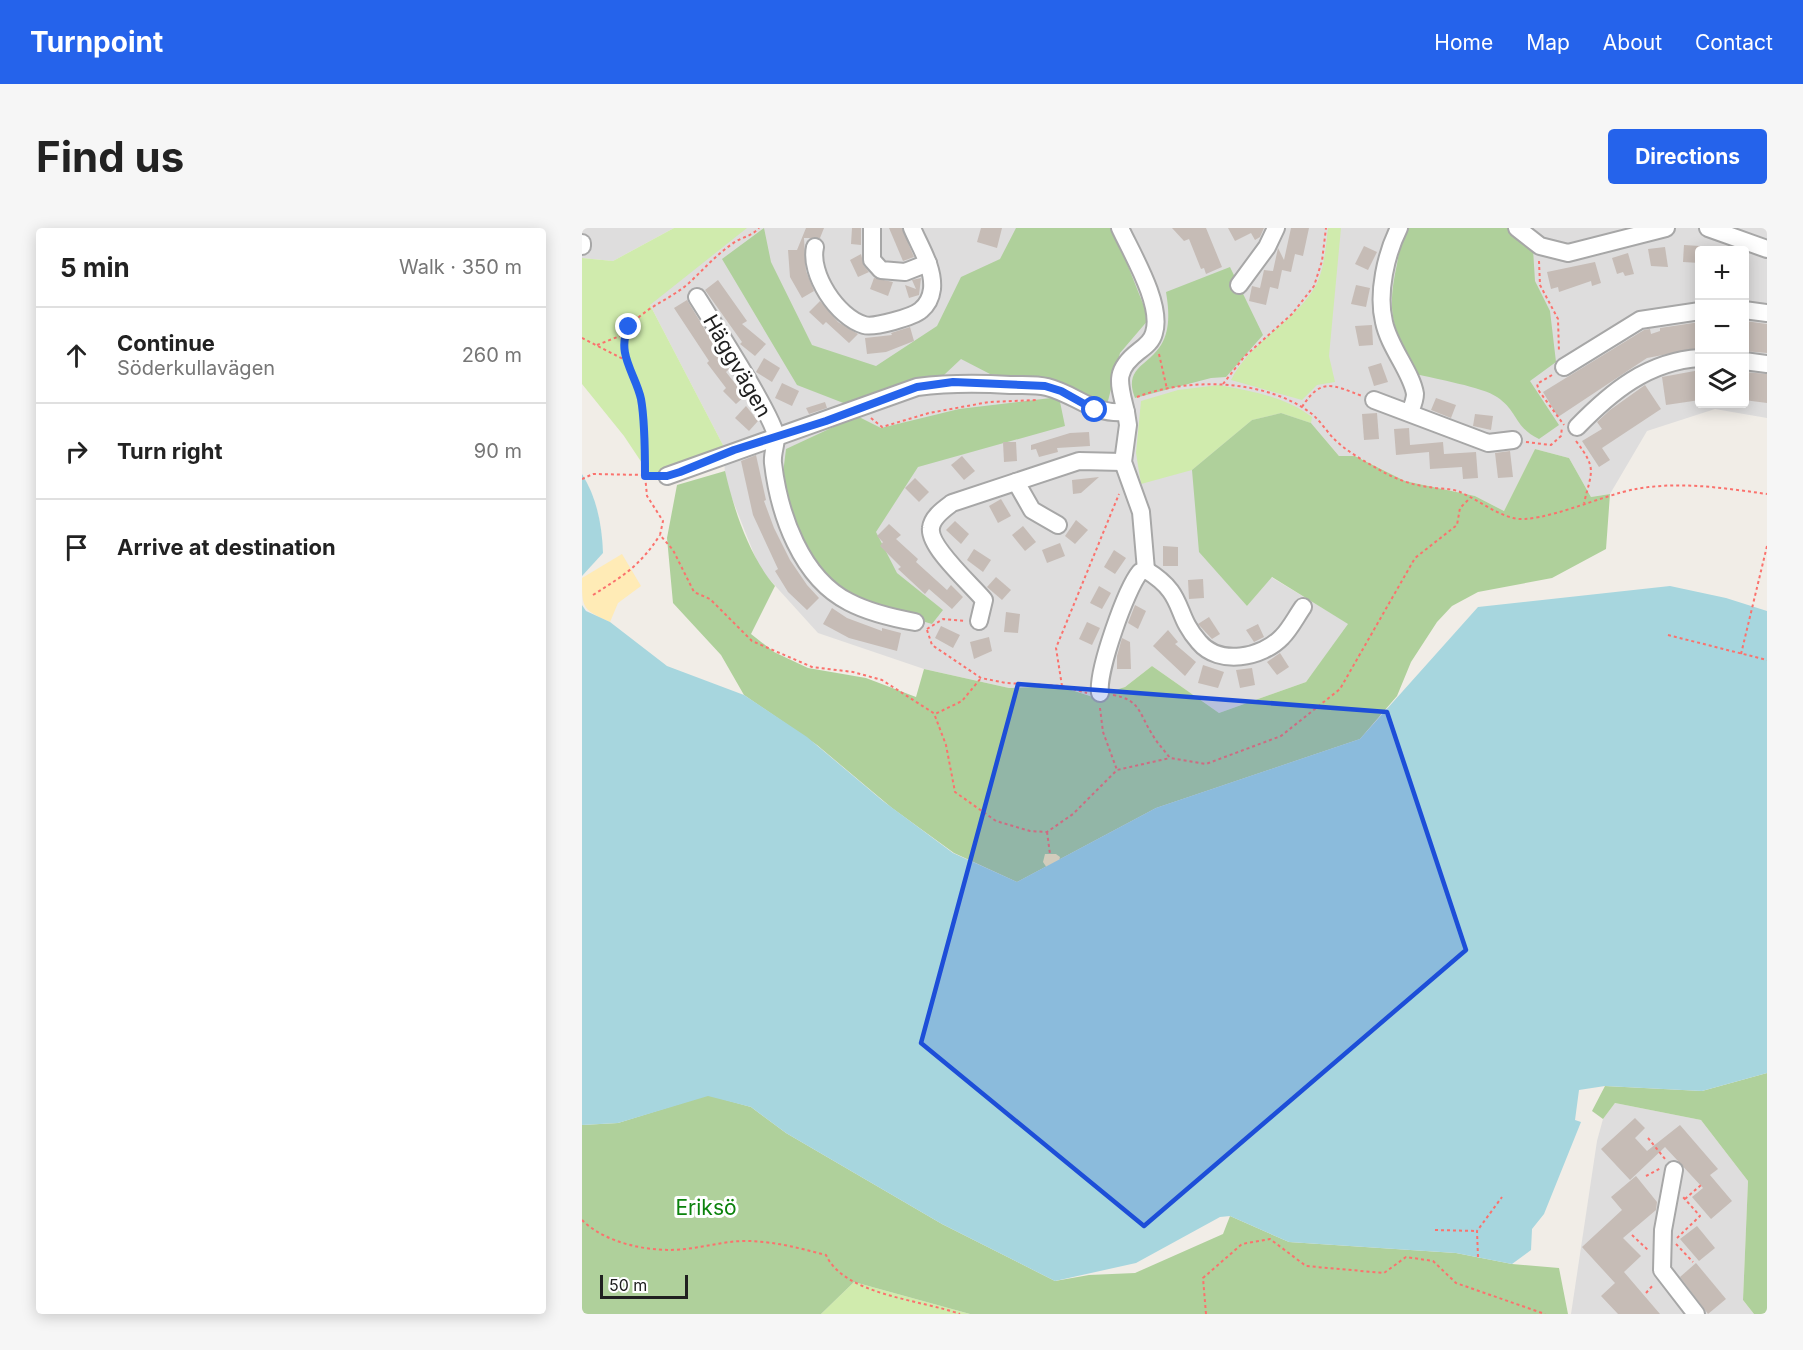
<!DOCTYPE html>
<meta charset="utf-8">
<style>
:root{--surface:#fff;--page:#f6f6f6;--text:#222;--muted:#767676;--line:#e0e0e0;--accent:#2563eb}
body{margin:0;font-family:Inter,sans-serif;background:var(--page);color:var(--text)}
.controls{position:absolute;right:18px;top:18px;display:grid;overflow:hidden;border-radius:6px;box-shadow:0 3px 15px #0003}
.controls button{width:54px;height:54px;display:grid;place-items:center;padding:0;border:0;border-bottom:2px solid var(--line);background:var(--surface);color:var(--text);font:30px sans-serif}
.scale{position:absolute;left:18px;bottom:15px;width:88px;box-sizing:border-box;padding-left:6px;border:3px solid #202020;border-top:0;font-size:16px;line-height:21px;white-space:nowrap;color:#202020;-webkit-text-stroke:4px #fff;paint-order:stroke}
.stop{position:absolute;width:18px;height:18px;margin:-14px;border:4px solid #2563eb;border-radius:50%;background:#fff}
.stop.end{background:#2563eb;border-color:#fff;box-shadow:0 2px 6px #0008}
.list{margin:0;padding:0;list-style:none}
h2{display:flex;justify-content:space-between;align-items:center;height:78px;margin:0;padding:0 24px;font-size:26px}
h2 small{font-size:20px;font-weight:400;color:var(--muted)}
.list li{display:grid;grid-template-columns:39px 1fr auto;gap:18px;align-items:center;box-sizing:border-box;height:96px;padding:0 24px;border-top:2px solid var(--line)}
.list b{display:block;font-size:22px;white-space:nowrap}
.list p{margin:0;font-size:20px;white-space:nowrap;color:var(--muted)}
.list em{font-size:20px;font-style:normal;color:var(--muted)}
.icon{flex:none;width:33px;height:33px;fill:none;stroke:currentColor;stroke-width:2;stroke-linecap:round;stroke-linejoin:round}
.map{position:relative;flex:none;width:1185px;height:1086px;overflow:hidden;border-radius:6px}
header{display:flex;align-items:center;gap:36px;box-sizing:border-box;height:84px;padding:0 30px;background:var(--accent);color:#fff}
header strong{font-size:28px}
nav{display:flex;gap:33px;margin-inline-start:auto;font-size:21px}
.intro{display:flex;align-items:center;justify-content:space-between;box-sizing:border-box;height:144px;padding:0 36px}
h1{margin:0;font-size:42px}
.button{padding:15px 27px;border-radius:6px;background:var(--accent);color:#fff;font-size:21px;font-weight:700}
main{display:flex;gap:36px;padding:0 36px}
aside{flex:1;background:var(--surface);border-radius:6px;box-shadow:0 3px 15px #0003}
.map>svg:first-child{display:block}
</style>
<header>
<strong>Turnpoint</strong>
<nav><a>Home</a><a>Map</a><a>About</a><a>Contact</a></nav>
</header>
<div class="intro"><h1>Find us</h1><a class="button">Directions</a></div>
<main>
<aside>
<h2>5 min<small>Walk · 350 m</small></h2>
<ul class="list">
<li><svg class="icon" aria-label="ahead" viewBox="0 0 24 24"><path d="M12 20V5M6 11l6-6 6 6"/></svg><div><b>Continue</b><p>Söderkullavägen</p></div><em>260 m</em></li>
<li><svg class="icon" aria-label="right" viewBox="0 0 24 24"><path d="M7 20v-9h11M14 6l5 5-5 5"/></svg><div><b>Turn right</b></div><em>90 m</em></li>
<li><svg class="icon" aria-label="arrive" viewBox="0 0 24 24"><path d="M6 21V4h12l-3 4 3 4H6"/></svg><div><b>Arrive at destination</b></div></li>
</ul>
</aside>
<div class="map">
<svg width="1185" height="1086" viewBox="0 0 1185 1086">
<rect width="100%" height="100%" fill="#f1ede7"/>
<g fill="#dedddd" fill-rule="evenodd">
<polygon points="0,0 92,0 31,33 0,30"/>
<path d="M127,0h1058v190l-52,-9 -68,22 -37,63 -19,3 -22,-39 -34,-9 -31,62 -29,-15 -70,-15 -49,-25h-17l-28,-33 -30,-10 -29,7 -59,50 54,136 24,-29 78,47 -43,58 -87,31 -67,-47 -27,21 -32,10 -34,-11 -50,2 -85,-19 -106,-36 -58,-64 -35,-88 -1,-34 -74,-142zM1118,22h44v154h-44z"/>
<polygon points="1033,875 1119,892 1166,953 1161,1072 1172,1086 989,1086 1015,913 1021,891"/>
</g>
<g fill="#d0ebad">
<polygon points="92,0 165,0 68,77 142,219 142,222 72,247 66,244 42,208 0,156 0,30 31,33"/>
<path d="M746,0h13l-12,128 6,26 -18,3 -15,15 -71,-20c19,-39 62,-56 84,-93 9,-15 11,-42 13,-59z"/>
<path d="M637,157c32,6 67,12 93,32l-1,6 -30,-10 -29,7 -60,50 -51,14 -5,-31 5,-52 37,-11z"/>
<polygon points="272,1054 388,1086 239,1086"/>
</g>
<g fill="#afd09b">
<polygon points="182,0 189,34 230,117 294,138 355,98 379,49 418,31 434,0 531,0 567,91 538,125 525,177 477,155 408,146 379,131 362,147 264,176 215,157 140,31"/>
<path d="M824,0h104l23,21 2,32 15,30 6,51 -26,19 29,44 -20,14c-25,-12 -21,-28 -42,-42 -14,-10 -62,-18 -81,-23 -23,-45 -30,-59 -19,-110 2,-12 4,-25 9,-36z"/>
<path d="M648,39l33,68 -37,42 -15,1 -76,20c-11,-29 10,-31 24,-50 12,-16 10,-38 7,-56z"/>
<polygon points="477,169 483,198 336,239 294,304 315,345 361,382 350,396 279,375 240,345 216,308 199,262 204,221 275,188 299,200 377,181"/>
<path d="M699,185l30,10 28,33h16l50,25 70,15 29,15 31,-62 34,9 22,39 19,-3 -4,55 -54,29 -74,14 -26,14 -15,16 -26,40 -14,34 -37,43 -204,69 -139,74 -63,-29 -62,-45 -75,-63 -73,-50 -23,-40 -48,-52 -6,-65 10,-53 48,-14c9,39 24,85 50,115l-24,48 23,18 34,16 58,10 50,19 8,-28 85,19 50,-2 34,11 32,-10 27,-21 67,47 87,-31 42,-58 -76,-47 -25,29 -48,-54 -7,-82 60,-50z"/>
<polygon points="1185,845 1185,1086 1172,1086 1161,1072 1166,953 1119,892 1033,875 1021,891 1010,883 1023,858 1120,863"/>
<polygon points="126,867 169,879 204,905 360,996 473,1053 507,1047 553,1045 641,1006 648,988 707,1014 874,1025 930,1036 977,1040 986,1086 388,1086 272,1054 239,1086 0,1086 0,897 36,895"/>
</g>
<g fill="#ffebb6">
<path d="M40,326l19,32 -23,17 -8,19c-28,-13 -28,-13 -28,-44z"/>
<polygon points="463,626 474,626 478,629 476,638 465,640 461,634"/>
</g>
<g fill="#a7d6de">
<path d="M0,246c15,24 20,51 21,79l-21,23z"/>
<polygon points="1088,358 1144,370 1185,383 1185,845 1120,863 1023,858 997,862 993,892 999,894 962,986 950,1001 949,1022 930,1036 874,1025 707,1014 648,988 638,989 554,1035 473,1053 360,996 204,905 169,879 126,868 36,895 0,897 0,377 4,383 28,394 85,438 162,467 225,509 301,573 371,625 435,654 574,580 778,511 896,379"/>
</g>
<g fill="#c6bcb6">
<polygon points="224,0 242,0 238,10 222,10 224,43 232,63 220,70 208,49 206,22 215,22"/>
<polygon points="270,0 279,0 279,17 269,16"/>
<polygon points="307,0 320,0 332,29 321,33"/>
<polygon points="399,0 420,0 415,20 395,14"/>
<polygon points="590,0 624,0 640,39 624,46 622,40 619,41 607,11 602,13"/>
<polygon points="646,0 682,0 678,9 673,12 669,5 653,13"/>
<polygon points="709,0 727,0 721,28 713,26 709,44 700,42 696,61 688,59 684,77 667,73 670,58 678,60 682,42 691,43 696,20 702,32"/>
<polygon points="1102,17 1118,18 1118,35 1101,34"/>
<polygon points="782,18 795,24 786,42 773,36"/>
<polygon points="1083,19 1086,39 1069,38 1066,21"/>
<polygon points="1046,25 1052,46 1043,48 1041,44 1035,46 1030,30"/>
<polygon points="279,26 282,38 287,44 276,49 268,32"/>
<polygon points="1013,34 1019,55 1010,58 1009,53 977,64 976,59 969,61 965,44"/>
<polygon points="292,50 311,54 306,68 288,61"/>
<polygon points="339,50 337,67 327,70 323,57 334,61 330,52"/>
<polygon points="136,52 165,93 160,96 184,116 173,128 158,116 160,114 123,62"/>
<polygon points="774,57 788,60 784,79 769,76"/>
<polygon points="105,72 147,141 144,144 163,168 154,176 141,163 144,160 125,135 127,133 92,80"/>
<polygon points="238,73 256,94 276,106 267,115 244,94 241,97 227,84"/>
<polygon points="1163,93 1185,96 1185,125 1162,123"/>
<polygon points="1118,94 1118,120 1065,130 976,189 961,164 1062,102 1068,101 1069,106 1078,103 1078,100"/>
<polygon points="790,97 791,117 777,118 773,98"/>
<polygon points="328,99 332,113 304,124 285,126 283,110 310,107 309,105"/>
<polygon points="182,130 198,140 190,154 174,144"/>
<polygon points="799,135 806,154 792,158 786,139"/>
<polygon points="1118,142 1118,172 1084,177 1080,149"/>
<polygon points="1162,144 1185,146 1185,175 1162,172"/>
<polygon points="200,155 217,163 210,178 193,170"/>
<polygon points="1063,157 1079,181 1020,220 1028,232 1017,239 1000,213 1020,201 1015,194 1028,182"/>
<polygon points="854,170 874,177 869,190 849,182"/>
<polygon points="243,174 245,180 227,186 224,180"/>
<polygon points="164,178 176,193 167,203 153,190"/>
<polygon points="795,185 797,211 782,212 780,186"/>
<polygon points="893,186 911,188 909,202 891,198"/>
<polygon points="827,200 828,217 861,214 862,226 894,224 896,250 881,251 880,239 848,241 847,224 814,227 812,201"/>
<polygon points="507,204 508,218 475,220 476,224 457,229 454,221 449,222 449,217 488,205"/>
<polygon points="421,214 434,214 435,233 422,234"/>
<polygon points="928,223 931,249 916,250 913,225"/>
<polygon points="174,227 184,272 182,273 192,300 208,332 225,357 237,370 225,382 206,364 193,343 196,341 171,287 159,233"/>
<polygon points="380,228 393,243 382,252 369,237"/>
<polygon points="517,249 499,265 491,266 490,252"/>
<polygon points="333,250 347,264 337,274 323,260"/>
<polygon points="419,271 429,288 416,295 407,278"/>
<polygon points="494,292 506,302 493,316 483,308"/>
<polygon points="373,293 387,306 379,316 364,302"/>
<polygon points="307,296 319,307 314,311 336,331 334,334 365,362 369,357 381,369 370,381 347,361 343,366 316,341 319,339 298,318 301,314 295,308"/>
<polygon points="441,298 454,314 443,323 430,307"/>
<polygon points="478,315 483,328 465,335 460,322"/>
<polygon points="581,318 596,319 596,338 581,338"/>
<polygon points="392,321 409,332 401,344 385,332"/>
<polygon points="532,322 544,330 533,346 522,339"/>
<polygon points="414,349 429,362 420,372 405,359"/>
<polygon points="621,351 622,370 607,371 606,352"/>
<polygon points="517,358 529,365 520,381 508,375"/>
<polygon points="553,377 564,383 556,401 546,395"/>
<polygon points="250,380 265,390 300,403 300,400 319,405 315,423 267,410 241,396"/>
<polygon points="424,384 438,386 436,405 422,404"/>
<polygon points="627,389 638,406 630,411 616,396"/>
<polygon points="505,394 518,400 510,417 497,411"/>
<polygon points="676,396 682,409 672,414 664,402"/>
<polygon points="359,398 378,407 371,420 353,410"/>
<polygon points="586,402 596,414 593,416 614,434 603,448 571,418"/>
<polygon points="407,409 410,423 392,431 388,414"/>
<polygon points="540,410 548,414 549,441 535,441 535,428"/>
<polygon points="698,425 707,439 695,447 685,434"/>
<polygon points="621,437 642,444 636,460 616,455"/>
<polygon points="670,440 673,457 658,460 654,442"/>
<polygon points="1053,890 1063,900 1053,910 1065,923 1098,897 1136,941 1128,947 1150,973 1129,991 1110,969 1121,960 1083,919 1048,952 1019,921"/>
<polygon points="1054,948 1075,974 1074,982 1041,1010 1059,1028 1042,1044 1078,1086 1036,1086 1019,1068 1033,1055 1000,1019 1040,982 1029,969"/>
<polygon points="1115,998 1133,1020 1117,1033 1098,1011"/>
<polygon points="1114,1035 1144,1071 1126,1086 1098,1049"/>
</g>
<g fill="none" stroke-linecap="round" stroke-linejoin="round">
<defs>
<g id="minor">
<polyline points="290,0 290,32 299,42 323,44 346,35"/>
<path d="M817,0c-13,26 -22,65 -15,94 5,25 28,51 31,72 0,6 -3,13 -5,18"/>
<polyline points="935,0 958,18 986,25 1084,0"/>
<polyline points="1126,0 1185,21"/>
<polyline points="0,15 0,18"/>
<path d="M233,19c-6,27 22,70 49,78 10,3 49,-8 57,-15 6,-5 10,-13 11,-21 2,-21 -12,-42 -20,-61"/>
<polyline points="657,57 685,19 694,0"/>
<path d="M115,69c13,21 78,122 79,140 0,8 -4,17 -3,26 6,51 28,115 76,139 21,11 44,16 66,20"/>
<polyline points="1162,82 1185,85"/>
<polyline points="1162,133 1185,136"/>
<polyline points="982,139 1058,92 1118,83"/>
<polyline points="792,172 906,215 931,212"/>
<polyline points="544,184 546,197 541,234 559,284 564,342"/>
<path d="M995,199c34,-35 71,-66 123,-69"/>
<path d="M85,248l250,-89c31,-4 61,-4 93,-2 12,0 26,-1 37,2 31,8 44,28 79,25 -7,-29 -13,-41 13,-61 7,-5 13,-10 15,-18 9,-28 -22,-79 -34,-105"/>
<polyline points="434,254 450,282 476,297"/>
<path d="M397,393l5,-21c-12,-15 -56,-53 -53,-72 1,-11 13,-19 21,-25l127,-42 44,1"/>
<path d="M518,465c-3,-22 26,-104 40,-121l6,-2c41,25 27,43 53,72 20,24 63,16 83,-5 8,-8 14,-20 21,-30"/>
<polyline points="1092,942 1081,1002 1080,1042 1114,1086"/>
</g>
</defs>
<use href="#minor" stroke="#a7a7a7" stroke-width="20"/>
<g stroke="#fb726d" stroke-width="2" stroke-dasharray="3 3" stroke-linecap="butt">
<polyline points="957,33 958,57 976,91 977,124"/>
<polyline points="0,110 45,133"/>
<polyline points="15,117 43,106"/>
<polyline points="577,126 585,161"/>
<polyline points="970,147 955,156 957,163 982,197"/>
<polyline points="641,156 662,129 710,86 732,58 740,33 744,0"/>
<path d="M555,169c51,-20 130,-18 175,17 8,7 14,16 21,24 12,12 29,22 45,31 15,9 33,16 51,18 10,2 22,1 31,5 18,8 34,21 53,26 26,7 92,-24 123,-29 43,-8 88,-1 131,5"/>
<path d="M720,179c19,-30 31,-22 60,-11"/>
<polyline points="289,190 300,199 347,185 407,174 454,172"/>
<path d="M994,213c21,28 16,29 8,62"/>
<polyline points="944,214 969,217 979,208 980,199"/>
<path d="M72,248l-9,-1 -4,-73 -14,-41 -2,-27c14,-26 45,-33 65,-52 14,-13 26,-27 42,-38 9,-7 19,-7 27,-16"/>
<polyline points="0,251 11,246 63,247 65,268 81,293 78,307 91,322 112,364 128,371 170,413 230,439 271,444 300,452 353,486 380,473 399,450"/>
<path d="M11,367c31,-20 46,-28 67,-60"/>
<polyline points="345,401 361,391 384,393"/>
<polyline points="345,402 350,417 399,450 424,455 480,458 505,465"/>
<polyline points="1086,407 1185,432"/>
<polyline points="1159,426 1185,318"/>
<polyline points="480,458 474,420 537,266"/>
<path d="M531,467c28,5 26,19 39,39 5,9 12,16 18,24l36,6 75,-28 59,-47 75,-131 42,-33 3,-17 9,-9"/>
<polyline points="518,480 521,504 535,542"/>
<polyline points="353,488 364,517 373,564 414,593 448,603 465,604 491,586 535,542 588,530"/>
<polyline points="465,604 468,626"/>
<polyline points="1066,910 1083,931"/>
<polyline points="1064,948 1079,940"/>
<polyline points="1103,971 1119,957"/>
<path d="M0,992c24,24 70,33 103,29 21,-2 39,-8 60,-8 28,0 54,7 81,14 18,40 96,45 134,59"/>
<polyline points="853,1002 895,1003"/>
<polyline points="1050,1007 1067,1023"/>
<polyline points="1095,1010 1118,988 1101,969"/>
<polyline points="1094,1016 1111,1034"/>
<polyline points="896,1029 895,1003 920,969"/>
<polyline points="1064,1065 1072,1056"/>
<polyline points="624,1086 621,1050 660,1016 688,1011 724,1038 802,1045 824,1029 851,1033 874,1055 963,1086"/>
</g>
<use href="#minor" stroke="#fff" stroke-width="16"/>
</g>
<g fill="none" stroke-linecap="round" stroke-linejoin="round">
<path stroke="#2563eb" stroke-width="8" d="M47,99c-14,25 7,48 12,72 4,22 4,54 4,77h22l13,-4 54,-22 92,-29 91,-34 36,-5 92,4 16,5 34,19"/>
</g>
<path fill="#1d4ed8" fill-opacity="0.2" stroke="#1d4ed8" stroke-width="4.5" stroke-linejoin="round" d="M436,456l369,28 79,238 -322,276 -223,-183z"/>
<g text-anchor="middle" stroke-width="6" stroke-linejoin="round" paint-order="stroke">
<g font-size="21" fill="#202020" stroke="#fff">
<text transform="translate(155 138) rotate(60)" y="7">Häggvägen</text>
</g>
<g font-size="21" fill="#0b820c" stroke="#fff">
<text x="124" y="987">Eriksö</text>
</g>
</g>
</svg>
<div class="controls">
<button>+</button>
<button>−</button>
<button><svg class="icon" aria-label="layers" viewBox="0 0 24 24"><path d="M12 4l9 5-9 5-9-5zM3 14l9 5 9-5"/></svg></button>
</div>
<div class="scale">50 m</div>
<div class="stop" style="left:513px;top:182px"></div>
<div class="stop end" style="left:47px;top:99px"></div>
</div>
</main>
